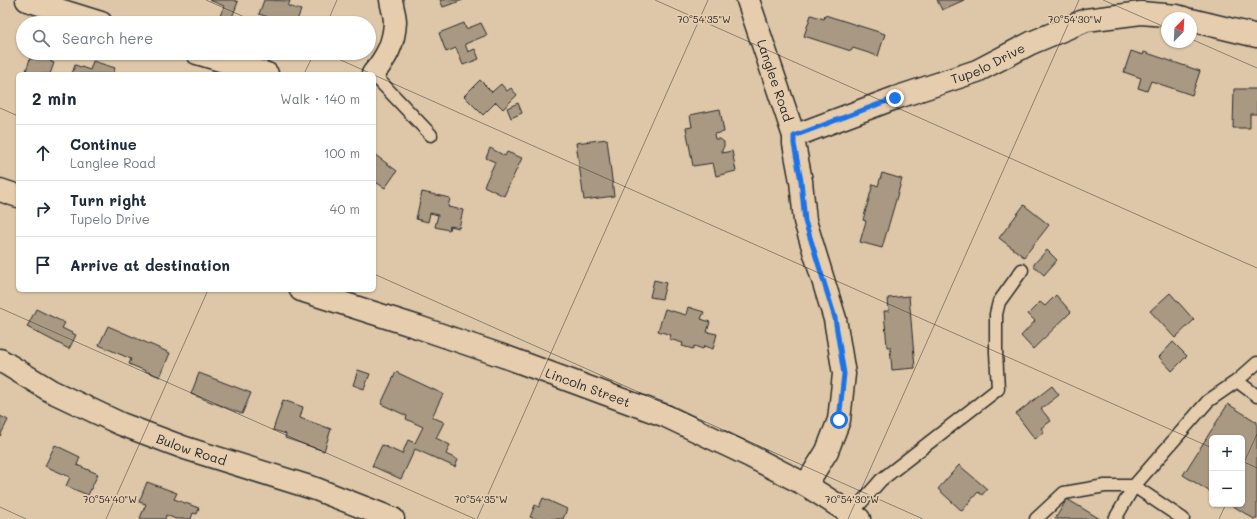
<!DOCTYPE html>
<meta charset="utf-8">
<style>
:root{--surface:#fff;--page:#f6f6f7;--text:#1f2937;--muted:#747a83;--line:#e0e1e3}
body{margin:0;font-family:Mali,sans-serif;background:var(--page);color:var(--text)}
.controls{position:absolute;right:12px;bottom:12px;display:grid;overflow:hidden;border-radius:6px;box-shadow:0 1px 3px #0004}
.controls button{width:36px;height:36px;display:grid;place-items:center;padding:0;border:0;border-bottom:1px solid var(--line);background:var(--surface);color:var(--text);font:20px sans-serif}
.compass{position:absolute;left:1161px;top:12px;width:36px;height:36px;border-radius:50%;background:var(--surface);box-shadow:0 1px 3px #0004;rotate:24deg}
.stop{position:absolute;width:12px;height:12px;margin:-9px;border:3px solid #1a73e8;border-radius:50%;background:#fff}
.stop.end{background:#1a73e8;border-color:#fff;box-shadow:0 1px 4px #0008}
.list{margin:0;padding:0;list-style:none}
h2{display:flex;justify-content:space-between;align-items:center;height:52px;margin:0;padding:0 16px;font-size:17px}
h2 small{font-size:13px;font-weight:400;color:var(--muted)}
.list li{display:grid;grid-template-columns:26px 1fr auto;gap:12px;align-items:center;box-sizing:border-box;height:56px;padding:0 16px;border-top:1px solid var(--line)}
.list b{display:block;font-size:15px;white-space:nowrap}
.list p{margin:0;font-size:13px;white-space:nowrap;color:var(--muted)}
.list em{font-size:13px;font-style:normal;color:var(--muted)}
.icon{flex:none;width:22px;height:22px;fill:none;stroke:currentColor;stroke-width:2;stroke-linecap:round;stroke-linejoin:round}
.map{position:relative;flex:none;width:1257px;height:519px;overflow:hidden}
.search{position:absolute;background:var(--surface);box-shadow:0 1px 3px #0004;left:16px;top:16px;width:360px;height:44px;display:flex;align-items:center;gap:10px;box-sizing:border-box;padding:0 14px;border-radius:22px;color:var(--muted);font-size:15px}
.panel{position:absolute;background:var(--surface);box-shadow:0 1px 3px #0004;left:16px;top:72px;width:360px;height:220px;border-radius:6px}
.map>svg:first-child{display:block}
</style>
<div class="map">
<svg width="1257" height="519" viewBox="0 0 1257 519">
<rect width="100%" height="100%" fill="#dec7a8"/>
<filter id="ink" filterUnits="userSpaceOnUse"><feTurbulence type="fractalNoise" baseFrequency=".025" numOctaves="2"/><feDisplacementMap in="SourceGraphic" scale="8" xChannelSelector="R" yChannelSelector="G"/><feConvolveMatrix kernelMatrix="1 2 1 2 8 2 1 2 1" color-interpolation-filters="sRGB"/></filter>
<g filter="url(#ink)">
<g fill="#a99983" stroke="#2b2b2b">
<polygon points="209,0 234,0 238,2 231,20 220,16 224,6"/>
<polygon points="264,0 290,1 288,6 301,10 296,23 266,23 268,17 259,14"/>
<polygon points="440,0 463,0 443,7"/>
<polygon points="937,0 964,0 942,10"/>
<polygon points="811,15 824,19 825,15 885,34 878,56 853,48 851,51 804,36"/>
<polygon points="464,23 466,29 481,23 487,35 465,44 468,52 475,49 479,59 463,65 456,48 446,52 439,33"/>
<polygon points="1131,51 1143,55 1144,52 1200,71 1192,95 1151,81 1147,91 1138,88 1141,78 1124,72"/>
<polygon points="38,53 54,53 51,62 54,63 50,74 25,74 31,56 37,57"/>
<polygon points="93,61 115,68 113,74 72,74 75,65 90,70"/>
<polygon points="480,80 492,92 501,84 507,91 511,88 517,95 503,109 496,102 483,115 464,96"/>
<polygon points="1234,89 1257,89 1257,114 1250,114 1250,128 1233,128"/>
<polygon points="518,103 522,113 511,118 507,108"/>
<polygon points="720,109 724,132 714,134 715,139 720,139 724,142 724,146 722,150 722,153 732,151 736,171 716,176 713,163 693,166 686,128 692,127 690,115"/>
<polygon points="607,139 614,196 584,200 576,143"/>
<polygon points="490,148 505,156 507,152 522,158 504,196 484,186 495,162 486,158"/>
<polygon points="374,154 397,171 385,188 374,181"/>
<polygon points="882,173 902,179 882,248 860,242 866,221 863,220 873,184 878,186"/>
<polygon points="422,192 450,198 448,207 463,210 459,228 450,226 449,230 435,227 438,215 430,213 428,222 416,219"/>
<polygon points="1024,205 1049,225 1024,257 999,238"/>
<polygon points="1047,250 1057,260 1044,275 1033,265"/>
<polygon points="654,280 666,283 662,299 650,297"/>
<polygon points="1170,293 1194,320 1175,338 1150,311"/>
<polygon points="1056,295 1071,312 1033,349 1021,336 1035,321 1028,314 1040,302 1045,306"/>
<polygon points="909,296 915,368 892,370 890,347 887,347 884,311 889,311 888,298"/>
<polygon points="688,307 704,312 701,319 710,322 707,332 717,334 713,349 704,346 703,349 694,346 693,349 682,346 683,343 669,339 671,335 658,331 665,309 686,315"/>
<polygon points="36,309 65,323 62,328 76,335 69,349 27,327"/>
<polygon points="108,326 170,353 160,377 129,364 131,359 99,345"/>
<polygon points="1173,342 1187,356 1172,371 1159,357"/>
<polygon points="358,370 370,374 364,389 353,385"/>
<polygon points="396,372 443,394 432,417 444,422 436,438 450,445 446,454 458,460 455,467 415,449 401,479 372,466 382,445 402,454 408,440 415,443 423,427 406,419 407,416 381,404"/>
<polygon points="199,373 251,393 242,414 191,394"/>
<polygon points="1052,386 1059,395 1041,409 1051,421 1041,428 1044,432 1035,439 1016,414"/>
<polygon points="283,400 303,407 300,418 331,429 324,451 285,438 286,434 273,430"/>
<polygon points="1228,404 1257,422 1257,519 1254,519 1230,504 1242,504 1242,438 1212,438 1212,493 1183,475"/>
<polygon points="0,416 8,420 0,436"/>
<polygon points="55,445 80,457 77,465 98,474 88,495 66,486 70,477 45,466"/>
<polygon points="959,465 987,489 982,495 978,492 962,511 938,489"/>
<polygon points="147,482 177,493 174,499 199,508 197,514 193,513 191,519 176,519 166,515 165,519 144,519 140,518 146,504 139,502"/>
<polygon points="543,498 567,509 563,519 535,519 530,517 535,505 539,507"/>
<polygon points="1067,499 1100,519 1055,519"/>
</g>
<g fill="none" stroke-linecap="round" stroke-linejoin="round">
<defs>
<g id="service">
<polyline points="374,75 431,135"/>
<polyline points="1237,381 1257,363"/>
<polyline points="851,514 881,480 998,389 996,352 996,314 999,302 1022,270"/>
<polyline points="1036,519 1064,493 1105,486 1134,486 1208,401 1237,381 1257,396"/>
<polyline points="1115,519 1134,486 1183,519"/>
</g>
<g id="minor">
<polyline points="27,0 101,23"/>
<path id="s1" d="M748,0l46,136v8l7,37 4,40 30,98 9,55 -5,46 -12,31 -21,34"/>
<polyline points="1191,20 1257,36"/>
<polyline points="197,53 267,74"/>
<path d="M373,74c13,-16 21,-30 22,-52 0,-7 -3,-15 -4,-22"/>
<path id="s2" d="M794,136l101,-38 82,-27 54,-28 55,-23 55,-7 36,3 7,2"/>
<path id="s3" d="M0,360l51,31 70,33 64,24 131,41 77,30"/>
</g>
<g id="primary">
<polyline points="0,190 18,196"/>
<path id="s4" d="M301,290l117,37 88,30 160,59 82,39 58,30 53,34"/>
</g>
</defs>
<use href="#service" stroke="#2b2b2b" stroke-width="15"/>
<use href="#minor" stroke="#2b2b2b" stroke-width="25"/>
<use href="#primary" stroke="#2b2b2b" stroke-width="25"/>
<use href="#service" stroke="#e5cdad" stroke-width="12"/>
<use href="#minor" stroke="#e5cdad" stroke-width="22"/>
<use href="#primary" stroke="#e5cdad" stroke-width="22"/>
</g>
</g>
<g fill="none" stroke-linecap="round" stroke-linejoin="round" filter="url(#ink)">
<polyline stroke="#1a73e8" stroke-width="5" points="839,420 844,374 835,318 805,221 801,181 794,144 794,136 895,98"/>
</g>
<path fill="none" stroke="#2b2b2b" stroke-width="1" stroke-opacity="0.45" d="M206,0l52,23M655,0l602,268M1103,0l64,28M327,23l10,-23M1191,39l66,29M325,53l47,21M304,74l10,-21M374,75l838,373M0,108l18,8M374,274l549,245M0,308l475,211M1242,461l15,7M1242,467l15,-33M0,507l26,12M106,519l102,-229M477,519l231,-519M848,519l231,-519M1219,519l7,-15"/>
<g text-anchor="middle" stroke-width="3.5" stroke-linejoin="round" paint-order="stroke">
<g font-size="13" fill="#2b2b2b" stroke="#e5cdad">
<text dy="5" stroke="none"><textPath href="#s2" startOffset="207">Tupelo Drive</textPath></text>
<text dy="5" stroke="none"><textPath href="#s1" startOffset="85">Langlee Road</textPath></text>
<text dy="5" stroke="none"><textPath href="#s4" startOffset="303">Lincoln Street</textPath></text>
<text dy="5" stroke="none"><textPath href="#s3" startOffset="212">Bulow Road</textPath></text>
</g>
</g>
<g font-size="10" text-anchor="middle" fill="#2b2b2b" stroke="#e5cdad" stroke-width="3.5" stroke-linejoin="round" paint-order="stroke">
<text x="704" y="23">70°54'35"W</text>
<text x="1075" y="23">70°54'30"W</text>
<text x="110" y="503">70°54'40"W</text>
<text x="481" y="503">70°54'35"W</text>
<text x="852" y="503">70°54'30"W</text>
</g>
</svg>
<div class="controls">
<button>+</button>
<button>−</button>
</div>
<svg class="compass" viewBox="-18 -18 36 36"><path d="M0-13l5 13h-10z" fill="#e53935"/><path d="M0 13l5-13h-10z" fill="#747a83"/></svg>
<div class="stop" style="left:839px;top:420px"></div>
<div class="stop end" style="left:895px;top:98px"></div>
<div class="search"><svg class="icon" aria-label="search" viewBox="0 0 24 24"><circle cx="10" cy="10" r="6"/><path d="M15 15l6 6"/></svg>Search here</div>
<section class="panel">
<h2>2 min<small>Walk · 140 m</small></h2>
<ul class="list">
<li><svg class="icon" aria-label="ahead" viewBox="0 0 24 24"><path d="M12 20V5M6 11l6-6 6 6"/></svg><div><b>Continue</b><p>Langlee Road</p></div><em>100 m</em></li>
<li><svg class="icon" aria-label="right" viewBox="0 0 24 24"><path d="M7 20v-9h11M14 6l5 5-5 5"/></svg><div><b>Turn right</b><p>Tupelo Drive</p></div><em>40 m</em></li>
<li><svg class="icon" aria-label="arrive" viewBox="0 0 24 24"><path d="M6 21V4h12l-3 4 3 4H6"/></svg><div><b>Arrive at destination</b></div></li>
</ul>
</section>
</div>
